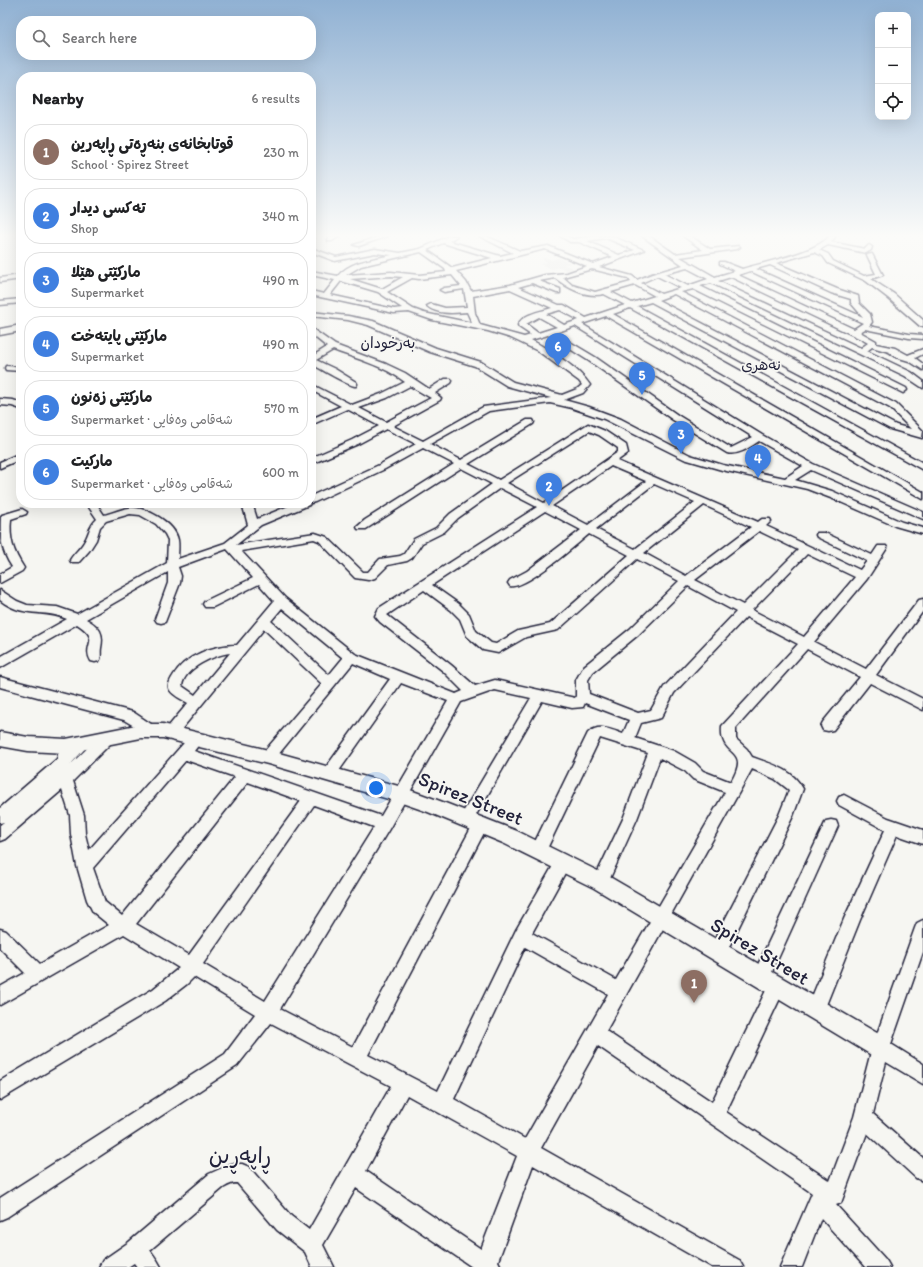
<!DOCTYPE html>
<meta charset="utf-8">
<style>
:root{--surface:#fff;--page:#f2f2f2;--text:#202124;--muted:#757577;--line:#e0e0e0;--accent:#c8321e}
body{margin:0;font-family:Itim,"Playpen Sans Arabic",sans-serif;background:var(--page);color:var(--text)}
.controls{position:absolute;right:12px;top:12px;display:grid;overflow:hidden;border-radius:8px;box-shadow:0 4px 16px #0002}
.controls button{width:36px;height:36px;display:grid;place-items:center;padding:0;border:0;border-bottom:1px solid var(--line);background:var(--surface);color:var(--text);font:20px sans-serif}
.you{position:absolute;left:376px;top:788px;width:14px;height:14px;margin:-10px;border:3px solid #fff;border-radius:50%;background:#1a73e8;box-shadow:0 0 0 6px #1a73e833}
.badge{display:grid;place-items:center;width:26px;height:26px;border-radius:50%;background:var(--accent);color:#fff;font-size:13px;font-weight:700}
.pin{position:absolute;translate:-50% -33px;filter:drop-shadow(0 1px 2px #0008)}
.pin::after{content:'';position:absolute;top:21px;width:14px;height:12px;background:inherit;clip-path:polygon(0 0,100% 0,50% 100%)}
.list{margin:0;padding:0;list-style:none}
h2{display:flex;justify-content:space-between;align-items:center;height:52px;margin:0;padding:0 16px;font-size:17px}
h2 small{font-size:13px;font-weight:400;color:var(--muted)}
.list li{display:grid;grid-template-columns:26px 1fr auto;gap:12px;align-items:center;box-sizing:border-box;height:56px;margin:0 8px 8px;padding:0 8px;border:1px solid var(--line);border-radius:16px}
.list b{display:block;font-size:15px;white-space:nowrap}
.list p{margin:0;font-size:13px;white-space:nowrap;color:var(--muted)}
.list em{font-size:13px;font-style:normal;color:var(--muted)}
.icon{flex:none;width:22px;height:22px;fill:none;stroke:currentColor;stroke-width:2;stroke-linecap:round;stroke-linejoin:round}
.map{position:relative;flex:none;width:923px;height:1267px;overflow:hidden}
.search{position:absolute;background:var(--surface);box-shadow:0 4px 16px #0002;left:16px;top:16px;width:300px;height:44px;display:flex;align-items:center;gap:10px;box-sizing:border-box;padding:0 14px;border-radius:16px;color:var(--muted);font-size:15px}
.panel{position:absolute;background:var(--surface);box-shadow:0 4px 16px #0002;left:16px;top:72px;width:300px;height:436px;border-radius:16px}
.map>svg:first-child{display:block}
</style>
<div class="map">
<svg width="923" height="1267" viewBox="0 0 923 1267">
<rect width="100%" height="100%" fill="#f6f6f2"/>
<filter id="ink" filterUnits="userSpaceOnUse"><feTurbulence type="fractalNoise" baseFrequency=".025" numOctaves="2"/><feDisplacementMap in="SourceGraphic" scale="8" xChannelSelector="R" yChannelSelector="G"/><feConvolveMatrix kernelMatrix="1 2 1 2 8 2 1 2 1" color-interpolation-filters="sRGB"/></filter>
<g filter="url(#ink)">
<polygon fill="#e6e6e4" points="546,258 552,260 559,258 570,263 564,265 574,268 566,271 560,267 552,269 540,264 547,262 542,259"/>
<g fill="none" stroke-linecap="round" stroke-linejoin="round">
<defs>
<g id="minor">
<polygon points="333,236 340,236 332,241 328,241 328,239"/>
<polygon points="380,236 388,236 359,246 354,245"/>
<path d="M449,236h8l-8,5 51,15 13,-3 -34,-17h7l34,15 28,-5 45,18 20,-7 -34,-15h-9l-10,-6h7l6,3 23,-3h16l32,14 -45,17 33,9 5,4 15,-6 31,-9 -41,-29h7l26,18 28,-4 -20,-14h7l20,13 29,-3 1,1 -3,2 -57,8 35,20 20,-6 -15,-7v-2h4l18,7c23,-7 73,-16 88,-33h6l-5,6 34,7 4,-4 3,2 -1,3 -5,3 -38,-8 -9,5 9,4 5,7 31,15 12,-2 -9,-19 5,-1 11,21 -12,4 23,15 29,26v6h-3l-32,-28 -22,-17 -38,-18 -5,-7 -9,-4 -38,11 61,26 21,7 1,7 11,11 2,8 -3,4 40,8 14,1v4l-14,-1 -44,-9 -5,3 16,9v3l19,4 13,7 15,-6v5l-8,4 8,6v6l-14,-9 -13,-4 -7,-5 -17,-5 -5,4 44,21 12,9v7l-18,-12 -194,-93 -11,3 206,102 1,2 -4,3 -210,-104 -12,3 215,112 27,27 -1,7 -32,-9 -239,-127 -14,4 286,157v7l-293,-162 -17,6 310,178v7l-317,-183 -24,8 180,111 51,29 110,48v7l-112,-49 -16,10 37,11 70,31 21,6v6l-28,-8 -59,-26 -29,-11 -85,-19 -38,-11 -80,-40 -32,-11 -22,-5 -61,8 -59,33 31,16 66,-40h6l1,2 -1,2 -65,40 31,16 89,-56 17,7 21,14 2,8 -11,8 141,61 4,-3h8l1,2 -5,5 94,44 7,-9 -50,-24 -1,-2 1,-2h8l47,22 6,-9h8l1,2 -20,31 -53,63 52,27 53,-69 4,-1v12l-47,64 47,24v11l-53,-27 -37,47 -5,1 -5,-1 -2,-4 2,-4 37,-45 -53,-28 -71,79v11l11,10 5,8c19,7 41,12 51,32l-10,27 -69,141 -6,2 -6,-2 -2,-6 2,-6 67,-130 10,-25 -14,-11 -23,-10 -146,262 106,71 59,-122 6,-3 6,3 3,6 -3,6 -57,120 104,69 24,-64 18,-69 43,-120 2,-5 6,-3v32l-32,92 32,20v20l-37,-22 -13,52 50,44v23l-7,-3 -49,-45 -26,70 -5,2 50,55 4,7h-25l-44,-49 -19,49h-22l32,-74 -214,-147 -57,102 198,112 4,7h-31l-179,-102 -35,96 3,6h-29l-116,-79 -33,57 11,22h-22l-7,-15 -28,-22 -40,-47c-6,0 -9,2 -14,5l-73,62 7,10 4,7h-24l-3,-4 -6,4h-29l4,-7 26,-18 80,-68 22,-10h11l7,3 42,49 18,14 82,-144 -120,-63 -34,43 -230,151 -7,3v-22l225,-144 30,-40 -61,-37 -7,7 -22,17 -165,99v-19l153,-92 26,-21 -55,-34 -124,71v-18l25,-14 -25,-25v-19l6,2 34,33 69,-39 -16,-13 -6,-12 -10,-34 -6,-32 -1,-19 -8,-25 -57,49 -5,2v-16l4,-3 -4,1v-15l57,-49 4,-17 5,-1 5,1 1,3c6,-5 9,-9 17,-7l2,4 -21,23 33,-32 5,-1 5,1 2,4 -2,4 -40,40 11,34 1,19 4,16 102,-115 5,-1 5,1 2,4 -9,12 187,65 67,-115 -47,-18 -67,95 -5,2 -5,-2 -2,-4 2,-4 66,-91 -37,-16 -80,98 -5,2 -5,-2 -2,-4 2,-4 59,-69 -58,-55 -89,108 -5,1 -5,-1 -2,-4 25,-30c-5,-3 -18,-9 -19,-15 -1,-4 2,-9 4,-12 12,-21 41,-31 64,-31l37,-44 -15,-17 -46,23h-8l-2,-3 2,-3 48,-23 -26,-29 -49,18 3,9 -1,7 -15,39 -4,1 -4,-1 -2,-3 13,-36v-11l-82,47c14,8 18,14 15,29 -1,5 1,9 -2,13l-4,1 -4,-1c-10,-17 12,-20 -14,-37l-77,44v-11l67,-38c-24,-11 -43,0 -67,-19v-10l17,11 10,4 30,2 20,7 90,-51 1,-23 -3,-6 -9,-10 -16,-9 -10,-1 -24,7 -6,6 -4,13 -7,11 -10,11h-8l-1,-2c4,-7 10,-11 14,-18 6,-9 4,-15 13,-23l-11,-16h10l8,12c8,-2 17,-6 25,-7 16,-2 46,15 49,32 1,6 0,13 0,19l47,-16 23,-18 -6,-22h10l5,16 39,-16h14l-1,2 -48,20 -25,20 79,-12 12,4 36,35h5l12,-13 20,-3 4,-2 10,-15 22,-11 14,-14 42,-30 -31,-16 -95,61h-8l-1,-2 8,-7 89,-56 -31,-16 -38,21 -70,33 -4,1v-7l68,-31 37,-21 -30,-15 -28,15 -47,20v-6l41,-18 27,-14 -32,-17 -36,16v-6l30,-13 -30,-16v-6l41,21 29,-11 24,-12c-20,-16 -48,-23 -72,-32l-17,10 19,9 21,13 1,2 -1,2c-6,1 -36,-18 -45,-22v-7l16,-10 -16,-13v-6l24,17 51,19 19,9 24,16 16,-10h6l1,2 -1,2 -16,10 6,5 -1,2 -47,26 30,15 60,-34 68,-9 -44,-12 -32,-20 -45,-14 -62,-27 -20,-5 -37,-4v-4l37,4 25,5 63,27 45,14 32,20 49,13 15,-6 5,-4 -3,-4 -41,-30 -27,-13 -23,-7 -56,-11 -23,-8 -15,1 -83,-18v-4l13,3 11,-14 -24,-5v-4l27,5c12,-15 36,-17 54,-21l-17,-2 -40,8 -24,-9v-4l25,9 39,-8 25,4 20,-4zM606,238l29,12 -16,5 -32,-14zM443,243l49,15 -40,10 -25,-18zM545,249l42,17 -20,7 -22,2 -35,10 -39,6 -5,-9 -10,-11zM421,252l24,17 1,3 -27,3 -28,-3 -45,3 15,-9zM770,265l61,28 20,6v4l12,14 -107,-48zM687,268l21,11 -20,7 -24,-12zM592,269l36,9 3,4 -36,10 -23,-7 -9,-8zM750,271l113,52 -9,6 -116,-54zM452,275l9,11 -17,2 -4,2 4,2 20,-3 3,18 -22,1 -14,-4 -4,2c10,9 28,7 40,6l5,11 -48,-10 -11,-4 -26,-17 25,-14 7,1zM391,276l12,1 -21,12 -32,-10zM657,276l24,12 -20,6 -20,-11zM731,277l132,63 5,3 -7,5 -143,-67zM555,278c14,11 32,20 49,16l21,11 -39,13 -22,-13h-5l-41,-18 14,-4 25,10h3v-4l-21,-8zM341,281l37,11 24,16 -8,1 -64,-14zM635,285l20,11 -23,7 -21,-11zM510,289l42,19c-10,3 -30,6 -34,17l1,2 12,8 -7,2 -44,-12 -5,-12 -2,-17zM674,294l216,114 21,21 -15,-4 -238,-125zM560,310l19,10 -15,5 -18,-11zM539,317l18,10 -19,6 -12,-9zM575,326l178,111 -22,11 -52,-32 -84,-59 -40,-24zM548,335l41,26 84,59 54,33c11,3 23,-6 32,-12l44,25 -18,12 -62,-13 -33,-10 -69,-36 -32,-12 -25,-7 19,-7 7,-8c-11,-17 -40,-35 -59,-45zM410,386l21,12 -45,24 -27,-14 28,-10zM589,431l10,4 19,13v4l-74,51 -37,-20zM611,466l35,15 -58,44 -36,-19zM654,484l41,18 -60,47 -39,-20zM500,488l37,19 -158,101 -4,8 5,6 63,49 20,20 -7,3 -101,-40 -70,-56 -44,-47 73,-12 5,2 36,37 13,2 7,-2 13,-13 19,-4 5,-3 10,-15 22,-11 14,-14zM704,505l47,22 -65,49 -42,-23zM545,511l36,19 -54,41 -17,9 -2,3 2,3c15,4 66,-41 79,-52l40,21 -79,69 -32,7 -22,13 -5,-1 -15,-12 -7,-17 -10,-10 -27,-19zM759,531l39,19 -55,55 -48,-25zM807,554l48,23 -51,60 -52,-27zM637,559l42,22 -49,48 -46,37 -8,14v16l-1,2 -80,-18 -20,6 -24,-21 -64,-50 37,-25 27,20 9,9 7,17 16,14 15,3 28,-16 32,-7zM688,586l48,26 -72,75 -13,23 -13,3 -49,-19 -1,-14 5,-8 45,-37zM282,608l61,50 -14,17 -58,-54zM746,617l52,27 -76,82c-3,34 30,19 9,56l-28,-11 -8,-8 -21,-12 -39,-13 6,-15 20,-5 13,-25zM230,653l-35,42 -13,-9c2,-18 32,-31 48,-33zM495,690l36,8 -69,116 -2,4 2,4 5,2 5,-2 70,-121 30,7 11,-1 2,-4 44,17 -6,14c-12,-4 -24,-11 -35,-1l-57,117 3,5 5,2 5,-2 56,-117 48,15 -25,66 -30,63 3,5 5,2 5,-2 31,-68 23,-61 25,13 8,8 32,13 -109,188 -84,-47 39,-71 -3,-5 -5,-2 -5,2 -42,73 -78,161 -70,-36 118,-226 2,-5 -2,-5 -5,-1 -5,1 -123,228 -73,-38 109,-180 72,-127zM186,760l49,17 -113,139 -17,-14 -12,-34zM248,782l53,19 -112,154 -53,-31zM314,805l60,22 -109,174 -62,-37zM525,947l83,47 -83,145 -71,-40zM407,1095l110,61 -36,93 -115,-78z"/>
<polygon points="21,275 21,279 0,282 0,278"/>
<polygon points="21,299 21,303 0,305 0,301"/>
<polygon points="6,366 21,367 21,371 6,370 5,368"/>
<polygon points="0,399 13,400 21,403 21,409 12,406 0,405"/>
<polygon points="21,453 21,459 0,468 0,462"/>
<path d="M22,509l5,3 -1,2 -15,5c-2,20 2,32 13,49l-2,3 -22,12v-9l12,-7c-11,-16 -12,-31 -11,-50l1,-2z"/>
<polygon points="0,677 133,712 154,726 156,730 154,734 149,735 124,720 0,687"/>
<polygon points="844,795 888,818 923,830 923,844 897,835 860,920 822,1015 816,1018 810,1015 807,1009 844,919 885,830 839,805 837,801 839,797"/>
<polygon points="831,820 836,821 838,826 767,983 761,985 755,983 753,977 755,971 826,821"/>
</g>
<g id="major">
<polygon points="21,325 21,331 0,335 0,329"/>
<polygon points="141,724 163,724 268,750 402,787 440,801 517,831 608,876 889,1040 892,1048 889,1056 881,1059 873,1056 594,888 503,843 428,812 402,803 268,764 163,738 141,738 66,753 28,751 0,746 0,732 28,737 66,739"/>
</g>
</defs>
<use href="#minor" stroke="#22223b" stroke-width="3"/>
<use href="#major" stroke="#22223b" stroke-width="3"/>
<use href="#minor" fill="#f6f6f2" fill-rule="evenodd"/>
<use href="#major" fill="#f6f6f2" fill-rule="evenodd"/>
</g>
</g>
<linearGradient id="sky" x2="0" y2="1"><stop stop-color="#90b1d3"/><stop offset="0.57" stop-color="#fbfbf9"/><stop offset="1" stop-color="#fbfbf9" stop-opacity="0"/></linearGradient>
<rect width="923" height="413" fill="url(#sky)"/>
<g text-anchor="middle" stroke-width="3.5" stroke-linejoin="round" paint-order="stroke">
<g font-size="15" fill="#22223b" stroke="#f6f6f2">
<text x="388" y="348">بەرخودان</text>
<text x="761" y="370">نەھری</text>
</g>
<g font-size="20" fill="#22223b" stroke="#f6f6f2">
<text transform="translate(471 798) rotate(22)" y="7">Spirez Street</text>
<text transform="translate(760 951) rotate(31)" y="7">Spirez Street</text>
</g>
<g font-size="22" fill="#22223b" stroke="#f6f6f2">
<text x="240" y="1163">ڕاپەڕین</text>
</g>
</g>
</svg>
<div class="controls">
<button>+</button>
<button>−</button>
<button><svg class="icon" aria-label="locate" viewBox="0 0 24 24"><circle cx="12" cy="12" r="6"/><path d="M12 2v4M12 18v4M2 12h4M18 12h4"/></svg></button>
</div>
<div class="you"></div>
<div class="pin badge" style="left:694px;top:1003px;background:#8d6e63">1</div>
<div class="pin badge" style="left:549px;top:506px;background:#3f7fe0">2</div>
<div class="pin badge" style="left:681px;top:454px;background:#3f7fe0">3</div>
<div class="pin badge" style="left:758px;top:478px;background:#3f7fe0">4</div>
<div class="pin badge" style="left:642px;top:395px;background:#3f7fe0">5</div>
<div class="pin badge" style="left:558px;top:366px;background:#3f7fe0">6</div>
<div class="search"><svg class="icon" aria-label="search" viewBox="0 0 24 24"><circle cx="10" cy="10" r="6"/><path d="M15 15l6 6"/></svg>Search here</div>
<section class="panel">
<h2>Nearby<small>6 results</small></h2>
<ul class="list">
<li><span class="badge" style="background:#8d6e63">1</span><div><b>قوتابخانەی بنەڕەتی ڕاپەرین</b><p>School · Spirez Street</p></div><em>230 m</em></li>
<li><span class="badge" style="background:#3f7fe0">2</span><div><b>تەكسی دیدار</b><p>Shop</p></div><em>340 m</em></li>
<li><span class="badge" style="background:#3f7fe0">3</span><div><b>مارکێتی هێلا</b><p>Supermarket</p></div><em>490 m</em></li>
<li><span class="badge" style="background:#3f7fe0">4</span><div><b>مارکێتی پایتەخت</b><p>Supermarket</p></div><em>490 m</em></li>
<li><span class="badge" style="background:#3f7fe0">5</span><div><b>مارکێتی زەنون</b><p>Supermarket · شەقامی وەفایی</p></div><em>570 m</em></li>
<li><span class="badge" style="background:#3f7fe0">6</span><div><b>ماركيت</b><p>Supermarket · شەقامی وەفایی</p></div><em>600 m</em></li>
</ul>
</section>
</div>
